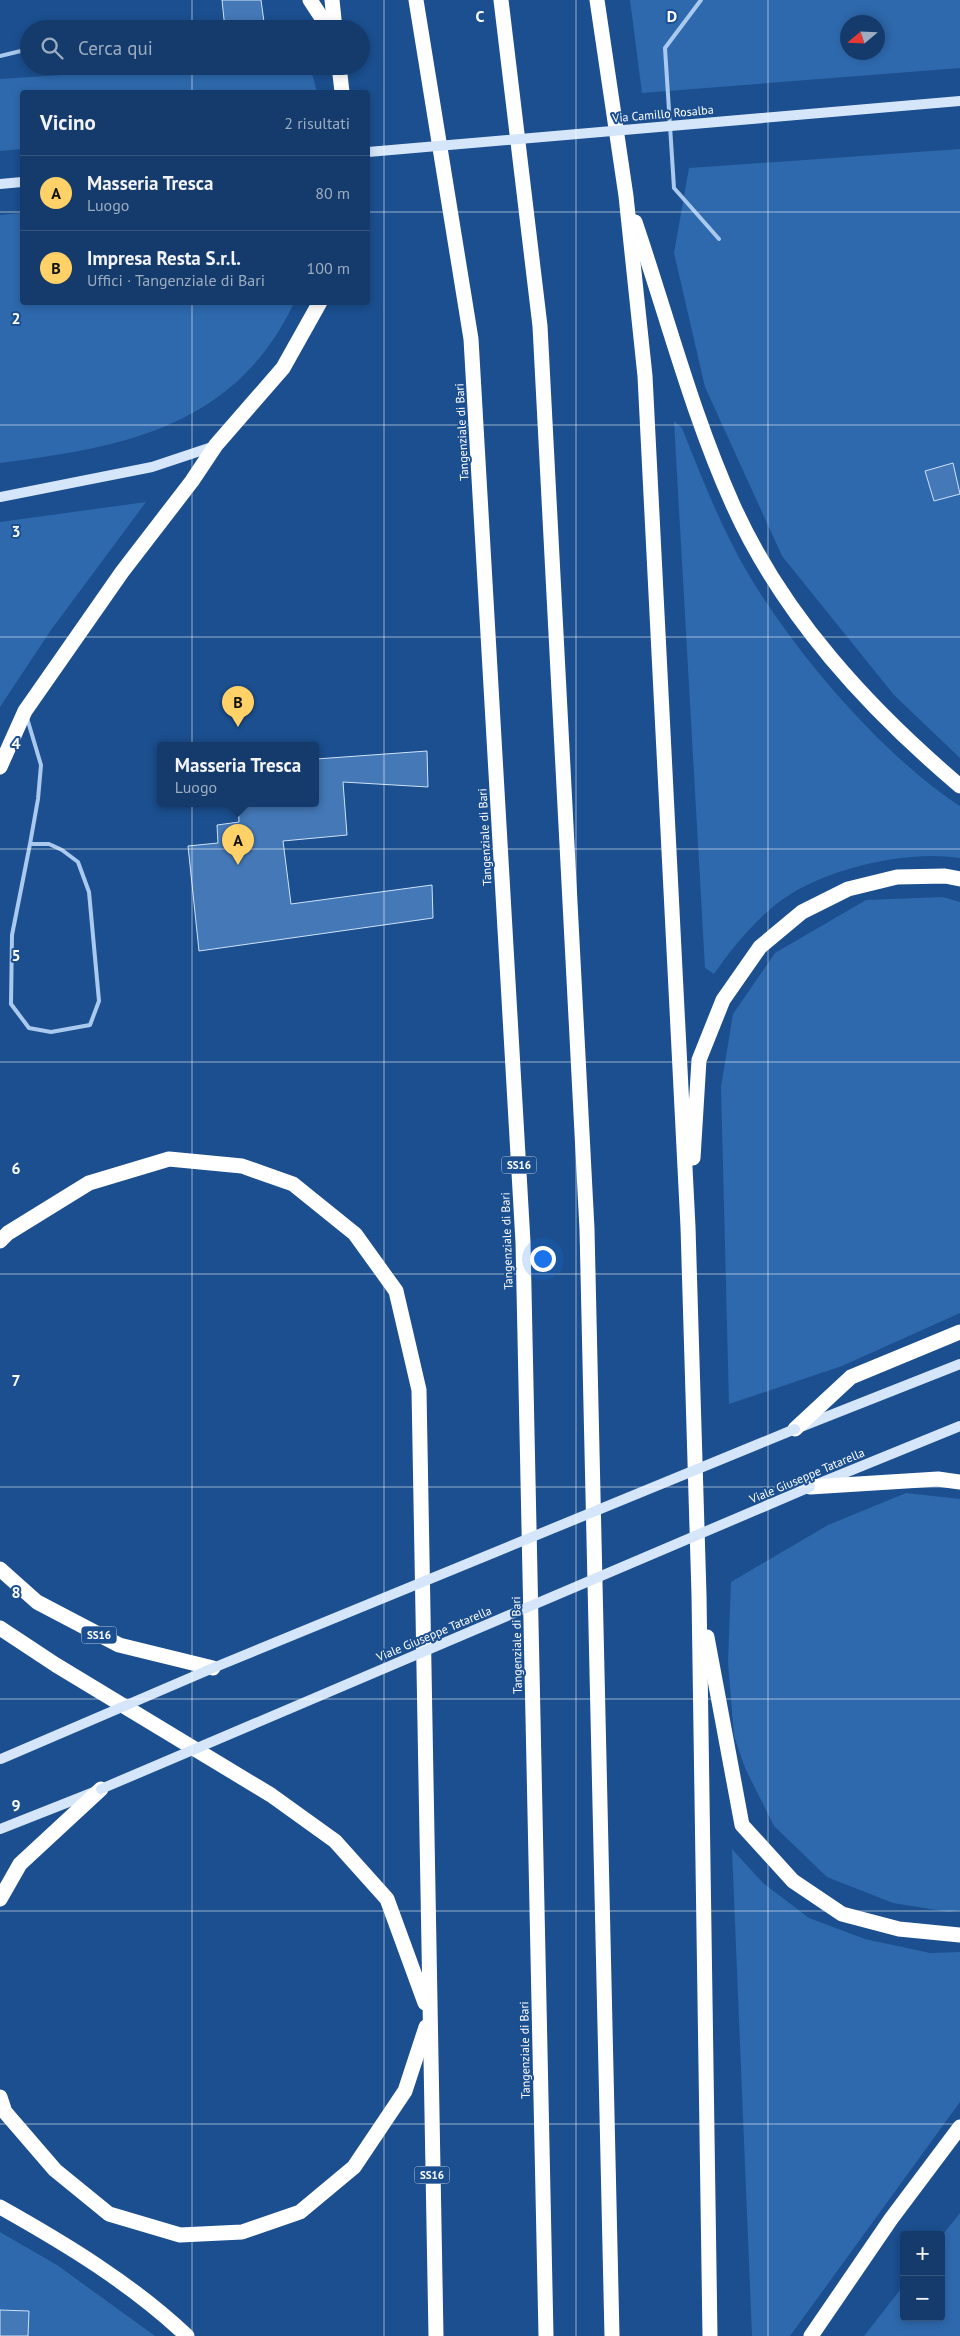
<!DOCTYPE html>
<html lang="it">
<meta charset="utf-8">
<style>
:root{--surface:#143b6b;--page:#214673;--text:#f1f3f6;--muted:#9dadc1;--line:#33557e;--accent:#ffd166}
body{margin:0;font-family:"PT Sans",sans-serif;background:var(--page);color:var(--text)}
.controls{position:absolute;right:15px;bottom:15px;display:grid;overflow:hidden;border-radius:5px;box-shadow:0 2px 8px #0003}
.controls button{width:45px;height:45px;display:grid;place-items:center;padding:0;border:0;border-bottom:1px solid var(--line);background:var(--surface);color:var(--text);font:25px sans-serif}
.compass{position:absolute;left:840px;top:15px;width:45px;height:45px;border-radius:50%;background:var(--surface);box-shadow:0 2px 8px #0003;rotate:251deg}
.you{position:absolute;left:542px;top:1258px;width:18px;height:18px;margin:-12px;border:4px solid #fff;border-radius:50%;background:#1a73e8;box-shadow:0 0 0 8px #1a73e833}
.badge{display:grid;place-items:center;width:32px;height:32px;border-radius:50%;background:var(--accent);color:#111;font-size:16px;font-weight:700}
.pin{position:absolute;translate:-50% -41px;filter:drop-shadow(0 1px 2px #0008)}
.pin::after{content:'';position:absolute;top:26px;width:18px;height:15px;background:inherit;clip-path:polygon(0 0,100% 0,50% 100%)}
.popup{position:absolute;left:157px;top:742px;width:162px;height:65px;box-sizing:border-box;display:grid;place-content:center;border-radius:5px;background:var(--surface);filter:drop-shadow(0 1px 4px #0005);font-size:16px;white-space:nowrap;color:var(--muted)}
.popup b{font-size:19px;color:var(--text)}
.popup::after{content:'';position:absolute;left:50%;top:100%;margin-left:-10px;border:10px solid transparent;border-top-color:var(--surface)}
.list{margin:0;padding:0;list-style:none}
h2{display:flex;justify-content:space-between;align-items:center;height:65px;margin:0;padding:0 20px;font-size:21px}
h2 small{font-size:16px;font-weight:400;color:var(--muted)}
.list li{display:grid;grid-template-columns:32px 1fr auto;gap:15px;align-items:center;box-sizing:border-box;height:75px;padding:0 20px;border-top:1px solid var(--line)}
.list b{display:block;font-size:19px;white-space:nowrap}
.list p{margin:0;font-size:16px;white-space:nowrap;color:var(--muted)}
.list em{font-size:16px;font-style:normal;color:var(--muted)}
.icon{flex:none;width:28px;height:28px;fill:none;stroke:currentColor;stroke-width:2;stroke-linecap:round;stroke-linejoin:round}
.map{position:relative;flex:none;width:960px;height:2336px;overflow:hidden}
.search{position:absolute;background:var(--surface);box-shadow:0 2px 8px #0003;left:20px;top:20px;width:350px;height:55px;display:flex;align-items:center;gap:12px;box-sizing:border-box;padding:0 18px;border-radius:28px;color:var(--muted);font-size:19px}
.panel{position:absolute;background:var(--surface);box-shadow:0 2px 8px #0003;left:20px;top:90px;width:350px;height:215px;border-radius:5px}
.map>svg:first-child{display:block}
</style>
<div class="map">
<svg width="960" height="2336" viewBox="0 0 960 2336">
<rect width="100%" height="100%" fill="#1b4f8f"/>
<g fill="#2e69ad" fill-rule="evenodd">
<path d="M630,0h330v68l-318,25zM848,22h30v30h-30z"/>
<polygon points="198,66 310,66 317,92 22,92 22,149 0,151 0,79"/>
<polygon points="960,149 960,758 894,695 782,556 705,387 674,253 689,168"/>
<path d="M22,213v89l272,1c-59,124 -170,144 -294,160v-248z"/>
<path d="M674,421l8,7c18,45 36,92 60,135 46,82 139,192 218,243v52c-55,-9 -142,12 -185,47 -24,20 -43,43 -61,69l-9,-6z"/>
<polygon points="146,502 51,630 0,707 0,522"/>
<polygon points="943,897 960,902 960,1313 842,1366 729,1404 721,1087 733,1014 775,953 866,900"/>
<polygon points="906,1493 960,1499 960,1910 949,1912 893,1903 827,1877 774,1826 745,1768 734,1736 728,1662 731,1582 828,1525"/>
<polygon points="732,1849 763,1883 809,1918 865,1939 930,1953 960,1952 960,2102 790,2336 752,2336"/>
<polygon points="960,2213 960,2336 864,2336 904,2285 904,2317 941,2317 941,2237"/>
<polygon points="0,2232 57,2265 155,2336 0,2336"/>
</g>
<g fill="#4478b7" stroke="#cfe3fa">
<polygon points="222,0 261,0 265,29 225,29"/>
<polygon points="953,463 960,494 934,501 925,471"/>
<polygon points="427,751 428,787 343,782 347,835 283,841 291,904 432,885 433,918 199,951 188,846 218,843 217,825 239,822 238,804 316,804 316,759"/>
<polygon points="0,2310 29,2311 28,2336 0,2336"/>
</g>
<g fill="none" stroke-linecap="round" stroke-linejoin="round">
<g stroke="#a9c9ee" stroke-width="4">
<polyline points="701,0 665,48 674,188 719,239"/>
<polyline points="0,56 29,49"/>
<polyline points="27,718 41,765 38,799 30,844 49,844 62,850 78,862 89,892 99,1001 90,1025 51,1032 29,1028 11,1004 12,935 30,844"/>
</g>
<g stroke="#d6e6fa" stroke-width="10">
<polyline points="0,184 22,182"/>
<polyline points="0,497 152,467 215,446"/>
<polyline points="803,1426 960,1364"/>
<polyline points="820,1483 960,1426"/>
<polyline points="0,1829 94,1792"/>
</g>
<g stroke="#fff" stroke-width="15">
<polyline points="310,0 329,29"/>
<polyline points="332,0 335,29"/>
<polyline points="416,0 471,339 523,1242 546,2336"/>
<polyline points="501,0 540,326 587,1229 612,2336"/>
<polyline points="597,0 626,196 645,376 688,1227 699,1595 710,2336"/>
<polyline points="339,66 342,92"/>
<path d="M635,222c32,94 57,192 98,283 50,111 135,203 227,281"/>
<polyline points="0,767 25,711 122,572 192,481 216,445 283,368 320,302"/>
<polyline points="693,1158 699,1060 723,1000 760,947 802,912 848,889 897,877 945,876 960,879"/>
<polyline points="0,1241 8,1233 89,1183 169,1159 242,1166 293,1184 355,1234 396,1291 419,1390 436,2336"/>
<polyline points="795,1429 851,1377 960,1332"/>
<polyline points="810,1487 938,1479 960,1482"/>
<polyline points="0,1569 37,1602 119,1645 213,1668"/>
<polyline points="0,1628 56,1665 271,1795 335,1841 387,1899 425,2003"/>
<polyline points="707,1637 742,1825 793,1881 842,1914 899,1929 960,1935"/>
<polyline points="0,1899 20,1864 101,1789"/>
<polyline points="0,2097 5,2112 55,2170 109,2214 180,2235 242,2232 300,2212 354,2167 405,2091 426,2027"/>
<path d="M0,2207c66,37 132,77 187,129"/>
<polyline points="811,2336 891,2219 960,2127"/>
</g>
<g stroke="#d6e6fa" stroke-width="10">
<polyline points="368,152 960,101"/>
<polyline points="1,1759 213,1668 795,1429"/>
<polyline points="101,1789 810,1487"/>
</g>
</g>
<path fill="none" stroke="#fff" stroke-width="1" stroke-opacity="0.55" d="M192,0v29M384,0v2336M576,0v2336M768,0v2336M192,66v26M0,212h22M368,212h592M192,302v2034M0,425h960M0,637h960M0,849h960M0,1062h960M0,1274h960M0,1487h960M0,1699h960M0,1911h960M0,2124h960"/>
<g text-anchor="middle" stroke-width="4" stroke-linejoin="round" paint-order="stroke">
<g fill="#1b4f8f" stroke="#bbcadd" stroke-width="1">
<rect x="501.5" y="1156.5" width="35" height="17" rx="4"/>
<rect x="81.5" y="1626.5" width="35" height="17" rx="4"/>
<rect x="414.5" y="2166.5" width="35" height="17" rx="4"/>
</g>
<g font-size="11" font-weight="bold" fill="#fff">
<text x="519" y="1169">SS16</text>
<text x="99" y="1639">SS16</text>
<text x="432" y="2179">SS16</text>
</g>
<g font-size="12" fill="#fff" stroke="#1b4f8f">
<text transform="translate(663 114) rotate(-5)" y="4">Via Camillo Rosalba</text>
<text transform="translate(462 432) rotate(-93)" y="4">Tangenziale di Bari</text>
<text transform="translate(485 837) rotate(-93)" y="4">Tangenziale di Bari</text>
<text transform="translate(507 1241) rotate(-92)" y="4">Tangenziale di Bari</text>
<text transform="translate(807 1476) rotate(-23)" y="4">Viale Giuseppe Tatarella</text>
<text transform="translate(434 1634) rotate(-23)" y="4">Viale Giuseppe Tatarella</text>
<text transform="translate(517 1645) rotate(-91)" y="4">Tangenziale di Bari</text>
<text transform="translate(525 2050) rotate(-91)" y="4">Tangenziale di Bari</text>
</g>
</g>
<g font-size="16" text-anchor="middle" font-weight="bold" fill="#fff" stroke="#1b4f8f" stroke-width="4" stroke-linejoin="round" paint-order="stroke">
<text x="480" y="22">C</text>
<text x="672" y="22">D</text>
<text x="16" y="324">2</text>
<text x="16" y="537">3</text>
<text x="16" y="749">4</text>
<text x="16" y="961">5</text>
<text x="16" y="1174">6</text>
<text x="16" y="1386">7</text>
<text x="16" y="1598">8</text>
<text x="16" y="1811">9</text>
</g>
</svg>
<div class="controls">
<button>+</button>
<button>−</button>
</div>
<svg class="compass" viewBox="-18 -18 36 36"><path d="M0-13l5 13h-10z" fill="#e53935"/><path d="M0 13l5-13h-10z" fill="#9dadc1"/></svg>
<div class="you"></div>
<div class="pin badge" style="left:238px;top:865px">A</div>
<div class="popup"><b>Masseria Tresca</b>Luogo</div>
<div class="pin badge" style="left:238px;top:727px">B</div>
<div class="search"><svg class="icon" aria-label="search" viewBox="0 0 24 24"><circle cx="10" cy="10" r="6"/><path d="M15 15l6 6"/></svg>Cerca qui</div>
<section class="panel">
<h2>Vicino<small>2 risultati</small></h2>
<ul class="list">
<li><span class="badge">A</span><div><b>Masseria Tresca</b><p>Luogo</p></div><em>80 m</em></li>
<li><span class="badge">B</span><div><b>Impresa Resta S.r.l.</b><p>Uffici · Tangenziale di Bari</p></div><em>100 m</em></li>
</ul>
</section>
</div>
